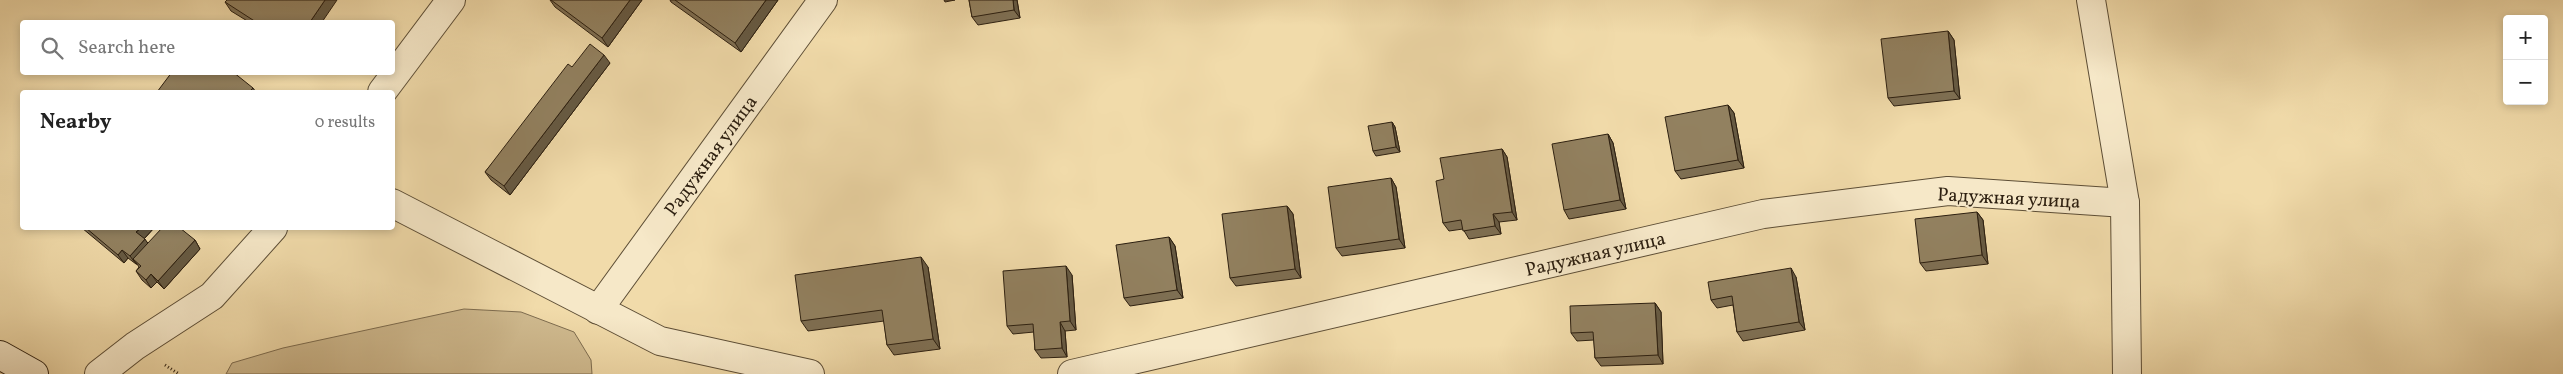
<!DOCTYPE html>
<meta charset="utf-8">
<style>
:root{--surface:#fff;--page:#f2f2f2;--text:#222;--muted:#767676;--line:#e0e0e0}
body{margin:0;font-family:Vollkorn,serif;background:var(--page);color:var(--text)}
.controls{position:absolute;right:15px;top:15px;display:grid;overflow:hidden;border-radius:5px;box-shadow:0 2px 8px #0003}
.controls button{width:45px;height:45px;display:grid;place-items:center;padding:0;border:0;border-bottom:1px solid var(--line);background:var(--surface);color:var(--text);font:25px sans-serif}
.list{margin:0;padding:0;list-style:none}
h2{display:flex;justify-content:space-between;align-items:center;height:65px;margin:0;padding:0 20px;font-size:21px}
h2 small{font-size:16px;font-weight:400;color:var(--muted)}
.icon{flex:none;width:28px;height:28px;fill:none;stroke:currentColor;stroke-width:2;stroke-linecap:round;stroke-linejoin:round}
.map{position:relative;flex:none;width:2563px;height:374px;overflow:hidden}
.search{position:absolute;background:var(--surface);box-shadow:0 2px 8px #0003;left:20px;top:20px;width:375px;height:55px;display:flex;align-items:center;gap:12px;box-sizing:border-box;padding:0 18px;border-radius:5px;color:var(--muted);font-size:19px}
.panel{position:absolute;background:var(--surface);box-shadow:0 2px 8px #0003;left:20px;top:90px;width:375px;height:140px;border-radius:5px}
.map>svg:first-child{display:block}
</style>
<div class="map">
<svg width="2563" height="374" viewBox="0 0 2563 374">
<rect width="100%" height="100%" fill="#f1dbaa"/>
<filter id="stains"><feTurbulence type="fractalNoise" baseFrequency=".004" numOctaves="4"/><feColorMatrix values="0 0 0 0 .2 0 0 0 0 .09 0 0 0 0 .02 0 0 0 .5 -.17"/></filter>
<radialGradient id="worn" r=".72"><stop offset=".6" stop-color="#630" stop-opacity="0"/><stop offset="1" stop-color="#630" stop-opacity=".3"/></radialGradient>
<polygon fill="#d0bb90" stroke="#7e6d50" points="464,309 521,312 574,332 591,360 592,374 226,374 232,363 283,348"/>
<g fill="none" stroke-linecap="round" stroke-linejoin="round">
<defs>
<g id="minor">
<polyline points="2091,0 2125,203 2127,374"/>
<polyline points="382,92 451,0"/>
<polyline points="392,203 660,341 810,374"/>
<polyline points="598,310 823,0"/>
<polyline points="99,374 135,346 212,296 273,228"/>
<polyline points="1072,374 1763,214 1948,191 2125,203"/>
</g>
<polyline id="secondary" points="0,355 34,374"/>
</defs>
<use href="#minor" stroke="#5d4e36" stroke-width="30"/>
<use href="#secondary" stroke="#2c1f10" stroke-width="30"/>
<polyline stroke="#2c1f10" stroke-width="3" stroke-dasharray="1 2.5" stroke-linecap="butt" points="165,365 179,374"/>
<use href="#minor" stroke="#f6e8c8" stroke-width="28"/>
<use href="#secondary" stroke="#f6e8c8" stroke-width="28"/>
</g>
<g fill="#7e6f53" stroke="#2c1f10">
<polygon points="550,0 642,0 608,47 555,7"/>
<polygon points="670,0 778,0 741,52 671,2"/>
<polygon points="944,0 955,0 945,2"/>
<polygon points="969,0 1017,0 1020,18 978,25 972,17"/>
<polygon points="225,2 322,22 249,22 231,11"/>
<polygon points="1948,31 1954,40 1960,99 1894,106 1888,98"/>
<polygon points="610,63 510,195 491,180 485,172 572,67"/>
<polygon points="1728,105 1734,113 1744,168 1681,179 1675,171"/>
<polygon points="1392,122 1395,127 1400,152 1376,156 1373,151"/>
<polygon points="1608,134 1613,143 1626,209 1569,219 1564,210"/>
<polygon points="1502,149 1507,157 1517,220 1499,222 1501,234 1469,239 1463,229 1449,231 1443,223 1444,179"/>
<polygon points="1391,178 1396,187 1405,248 1342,256 1336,248"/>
<polygon points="1287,206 1293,214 1301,278 1236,286 1230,278"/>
<polygon points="1977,212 1983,220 1988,264 1926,271 1920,263"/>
<polygon points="82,228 154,228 144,239 148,243 195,240 200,249 164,289 157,282 151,288 142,280 136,271 139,267 137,264 136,264 128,258 124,263"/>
<polygon points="1169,237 1175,246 1183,298 1130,306 1124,298"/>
<polygon points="928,267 940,349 894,355 887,345 884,321 808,331 801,321"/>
<polygon points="1072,275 1076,330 1065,331 1067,357 1041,358 1035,350 1034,332 1013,334 1007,326"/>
<polygon points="1796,277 1805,330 1743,341 1737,332 1733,305 1717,308 1711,300"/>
<polygon points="1655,303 1661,312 1663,364 1601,366 1595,358 1594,340 1577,341 1571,333"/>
</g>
<g fill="#665a43" stroke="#2c1f10">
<polygon points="325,0 337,0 322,22 310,22"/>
<polygon points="630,0 642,0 608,47 602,38"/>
<polygon points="766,0 778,0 741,52 735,43"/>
<polygon points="1013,0 1017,0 1020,18 1014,10"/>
<polygon points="1948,31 1954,40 1960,99 1954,91"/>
<polygon points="604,55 610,63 510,195 504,186"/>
<polygon points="253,88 256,92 249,92"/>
<polygon points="1728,105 1734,113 1744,168 1738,160"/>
<polygon points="1392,122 1395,127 1400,152 1396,147"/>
<polygon points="1608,134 1613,143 1626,209 1620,200"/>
<polygon points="1502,149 1507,157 1517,220 1512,212"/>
<polygon points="1391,178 1396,187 1405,248 1399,239"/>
<polygon points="1287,206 1293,214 1301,278 1295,269"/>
<polygon points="1977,212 1983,220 1988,264 1982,255"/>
<polygon points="1493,214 1499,222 1501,234 1495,226"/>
<polygon points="141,228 154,228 142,241 136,232"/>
<polygon points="1169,237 1175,246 1183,298 1177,290"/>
<polygon points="145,239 151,248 133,259 137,264 136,264 130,256"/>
<polygon points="195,240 200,249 164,289 158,281"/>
<polygon points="122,250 128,258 124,263 118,255"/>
<polygon points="921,257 928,267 940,349 933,339"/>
<polygon points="1066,266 1072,275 1076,330 1070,321"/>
<polygon points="1791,268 1796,277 1805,330 1799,322"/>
<polygon points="151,274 157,282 151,288 146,280"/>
<polygon points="1655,303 1661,312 1663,364 1658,355"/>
<polygon points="1060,322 1065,331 1067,357 1062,348"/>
</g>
<g fill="#928160" stroke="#2c1f10">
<polygon points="227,0 325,0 310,22 256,22 225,2"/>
<polygon points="551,0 630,0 602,38"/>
<polygon points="675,0 766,0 735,43"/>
<polygon points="969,0 1013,0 1014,10 972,17"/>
<polygon points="1948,31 1954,91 1888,98 1881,39"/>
<polygon points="590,44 604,55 504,186 485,172 568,64 572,67"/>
<polygon points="172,72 233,72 253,88 249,92 157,92"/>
<polygon points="1728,105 1738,160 1675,171 1665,117"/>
<polygon points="1392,122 1396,147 1373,151 1368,126"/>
<polygon points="1608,134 1620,200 1564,210 1552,144"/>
<polygon points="1502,149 1512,212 1493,214 1495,226 1463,231 1461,220 1443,223 1436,181 1444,179 1440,158"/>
<polygon points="1391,178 1399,239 1336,248 1328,187"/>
<polygon points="1287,206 1295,269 1230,278 1222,214"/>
<polygon points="1977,212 1982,255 1920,263 1915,219"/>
<polygon points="86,228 141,228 136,232 145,239 130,256 122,250 118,255"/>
<polygon points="162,228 180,228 195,240 158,281 151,274 146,280 136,271 141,266 133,259"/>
<polygon points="1169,237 1177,290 1124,298 1116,245"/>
<polygon points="921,257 933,339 887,345 882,310 801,321 795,275"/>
<polygon points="1066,266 1070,321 1060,322 1062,348 1035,350 1033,324 1007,326 1003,271"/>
<polygon points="1791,268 1799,322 1737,332 1732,296 1711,300 1708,282"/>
<polygon points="1655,303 1658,355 1595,358 1593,332 1571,333 1570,306"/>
</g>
<g text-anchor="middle" stroke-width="4" stroke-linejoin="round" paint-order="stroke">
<g font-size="19" fill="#2c1f10" stroke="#f6e8c8">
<text transform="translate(710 155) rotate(-54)" y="7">Радужная улица</text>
<text transform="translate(2009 197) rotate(3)" y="7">Радужная улица</text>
<text transform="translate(1595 253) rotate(-13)" y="7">Радужная улица</text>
</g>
</g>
<rect width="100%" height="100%" filter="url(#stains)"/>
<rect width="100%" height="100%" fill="url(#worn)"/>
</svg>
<div class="controls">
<button>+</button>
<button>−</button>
</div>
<div class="search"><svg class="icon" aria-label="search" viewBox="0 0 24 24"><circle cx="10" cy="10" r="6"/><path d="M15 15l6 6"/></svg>Search here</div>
<section class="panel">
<h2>Nearby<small>0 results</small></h2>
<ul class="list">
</ul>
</section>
</div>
